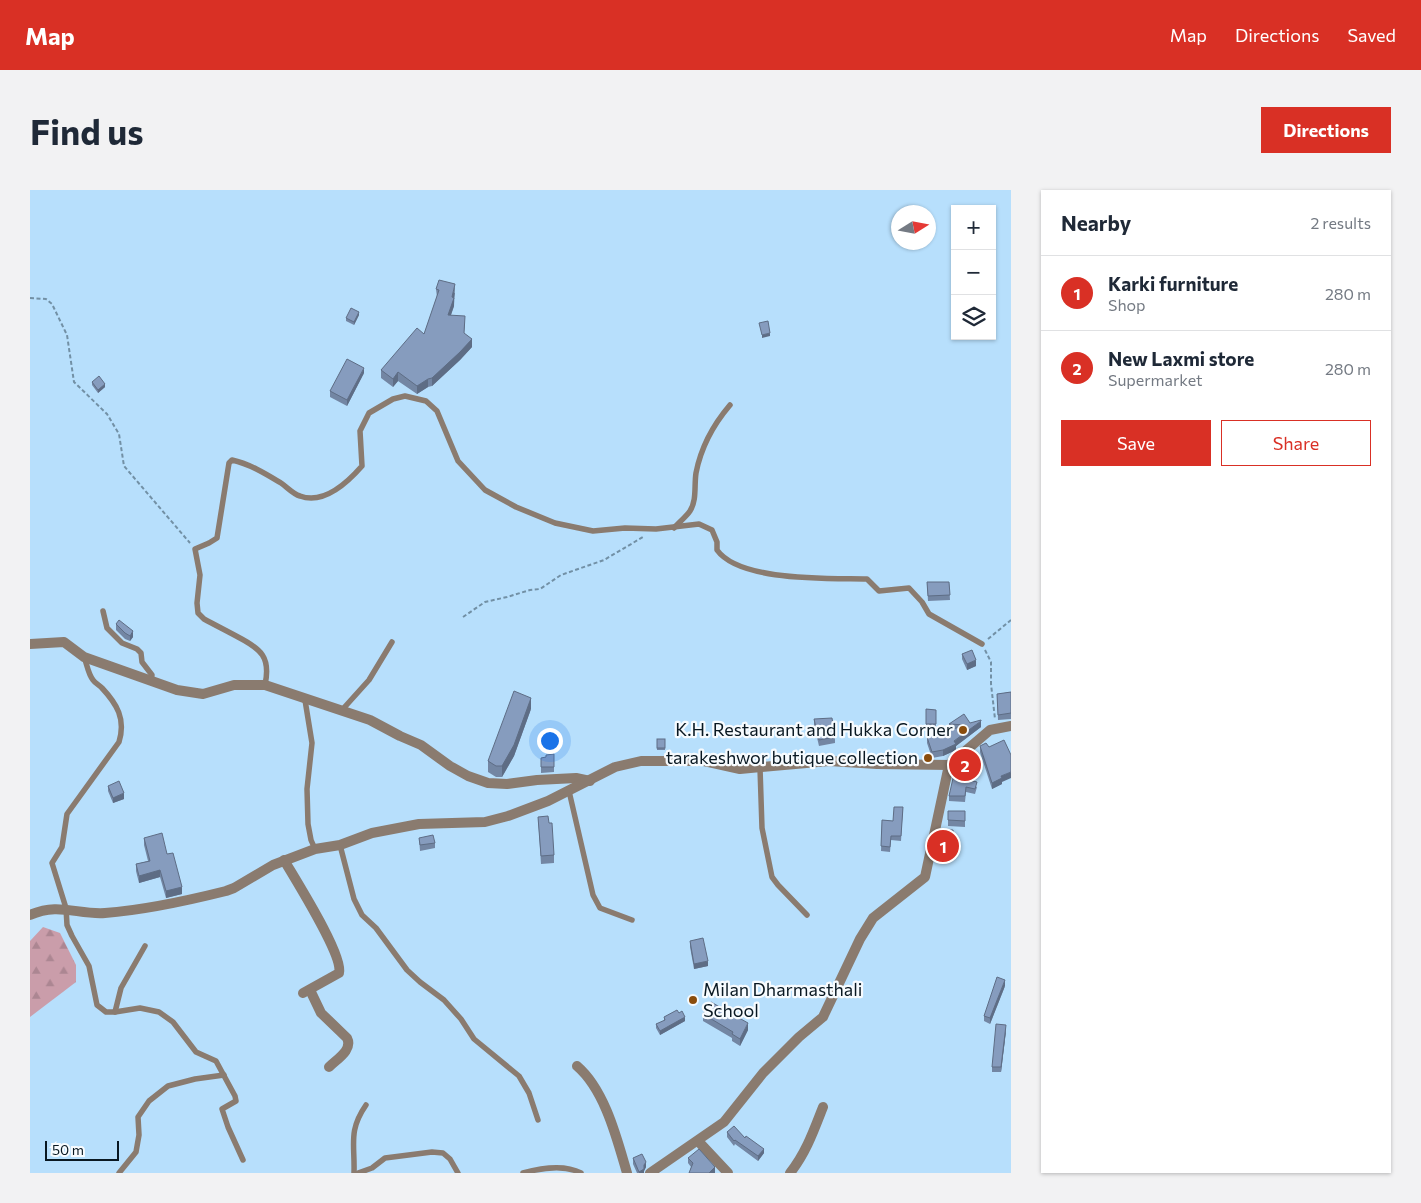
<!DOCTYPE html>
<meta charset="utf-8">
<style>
:root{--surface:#fff;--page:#f2f2f3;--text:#1f2937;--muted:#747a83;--line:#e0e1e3;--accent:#d93025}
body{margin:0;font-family:Commissioner,sans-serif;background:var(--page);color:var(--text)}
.controls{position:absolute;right:15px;top:15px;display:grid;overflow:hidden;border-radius:0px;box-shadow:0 1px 4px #0004}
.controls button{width:45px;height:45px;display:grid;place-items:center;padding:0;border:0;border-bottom:1px solid var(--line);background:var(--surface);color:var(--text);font:25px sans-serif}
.compass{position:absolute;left:861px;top:15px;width:45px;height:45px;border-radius:50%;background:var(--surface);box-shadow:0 1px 4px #0004;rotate:79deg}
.scale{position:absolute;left:15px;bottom:12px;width:74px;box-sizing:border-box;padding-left:5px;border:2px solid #091822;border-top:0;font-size:14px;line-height:18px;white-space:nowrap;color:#091822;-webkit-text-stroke:4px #f7fbfe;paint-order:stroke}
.you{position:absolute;left:519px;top:550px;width:18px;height:18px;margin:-12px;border:4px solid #fff;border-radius:50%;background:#1a73e8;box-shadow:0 0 0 8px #1a73e833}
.badge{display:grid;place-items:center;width:32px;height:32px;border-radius:50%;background:var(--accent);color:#fff;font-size:16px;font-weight:700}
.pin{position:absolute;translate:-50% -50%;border:2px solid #fff;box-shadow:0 1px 5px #0006}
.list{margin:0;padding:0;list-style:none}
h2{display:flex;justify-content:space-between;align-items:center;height:65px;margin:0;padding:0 20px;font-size:21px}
h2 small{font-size:16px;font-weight:400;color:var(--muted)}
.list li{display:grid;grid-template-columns:32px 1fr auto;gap:15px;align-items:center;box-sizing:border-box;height:75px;padding:0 20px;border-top:1px solid var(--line)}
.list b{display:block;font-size:19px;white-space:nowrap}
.list p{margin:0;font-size:16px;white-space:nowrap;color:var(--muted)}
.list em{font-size:16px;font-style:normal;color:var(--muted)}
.actions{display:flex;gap:10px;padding:15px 20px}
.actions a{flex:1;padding:11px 0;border:1px solid var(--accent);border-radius:0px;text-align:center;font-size:18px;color:var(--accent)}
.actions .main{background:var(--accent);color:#fff}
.icon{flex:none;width:28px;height:28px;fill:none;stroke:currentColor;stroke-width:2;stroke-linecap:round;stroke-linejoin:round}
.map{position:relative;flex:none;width:981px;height:983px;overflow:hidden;border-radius:0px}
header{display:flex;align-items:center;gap:30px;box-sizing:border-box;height:70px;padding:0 25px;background:var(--accent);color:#fff}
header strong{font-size:24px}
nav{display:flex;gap:28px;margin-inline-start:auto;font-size:18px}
.intro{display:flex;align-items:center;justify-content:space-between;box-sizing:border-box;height:120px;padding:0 30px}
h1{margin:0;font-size:35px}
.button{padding:12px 22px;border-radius:0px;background:var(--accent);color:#fff;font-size:18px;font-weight:700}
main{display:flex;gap:30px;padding:0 30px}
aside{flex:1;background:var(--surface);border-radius:0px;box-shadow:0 1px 4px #0004}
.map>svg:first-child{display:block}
</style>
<header>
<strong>Map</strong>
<nav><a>Map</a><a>Directions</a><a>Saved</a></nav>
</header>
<div class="intro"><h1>Find us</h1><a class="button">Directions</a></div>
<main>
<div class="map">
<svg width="981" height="983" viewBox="0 0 981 983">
<defs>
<pattern id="forest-firs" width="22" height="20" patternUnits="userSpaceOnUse" patternTransform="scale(1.25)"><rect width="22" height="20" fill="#ca9daa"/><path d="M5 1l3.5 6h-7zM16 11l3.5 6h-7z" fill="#ac8692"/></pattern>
</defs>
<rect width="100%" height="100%" fill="#b7dffc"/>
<polygon fill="url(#forest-firs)" points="13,737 30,743 46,775 46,792 0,827 0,751"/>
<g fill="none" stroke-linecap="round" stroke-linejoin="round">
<g stroke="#7290a5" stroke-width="2" stroke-dasharray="4 2.5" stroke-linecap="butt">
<polyline points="0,108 16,109 22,114 37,145 44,192 77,224 89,244 94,276 160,353"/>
<polyline points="433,427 455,412 477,407 500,400 510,399 531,385 574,370 613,347"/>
<polyline points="958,449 981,430"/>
<polyline points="955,460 961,472 961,494 965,529"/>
</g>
<g stroke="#8a7b6f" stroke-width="5.5">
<path d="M644,338c5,-6 12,-11 16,-17 7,-11 4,-25 6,-38 5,-26 17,-48 34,-68"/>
<polyline points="73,421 77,438 92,453 107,459 111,463 112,472 122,485 121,491"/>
<path d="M54,467c3,7 4,17 9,23 2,3 6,5 9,8 15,16 24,31 17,54l-52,72 -5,33 -10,16 14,45 1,17 5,11 17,30 8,39 9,7h9l25,-4 19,4 14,10 23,30 20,9 19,35 1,5 -14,8 6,18 15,33"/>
<path d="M235,495c6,-28 -4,-36 -27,-48 -11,-6 -23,-12 -34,-18l-6,-6 -1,-10 3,-28 -5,-26 14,-6 8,-5 12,-75 3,-3c18,4 34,14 49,23 6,4 12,11 19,13 24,9 48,-14 62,-30l-2,-35 9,-18 24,-14 12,-3 21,5 11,10 21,50 27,29 31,17 39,16 38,8 32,-3 31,1 43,-5 13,6 5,12v8c23,32 113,28 150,29l12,12 30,-3 13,14 7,12 53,30"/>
<polyline points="275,510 282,553 277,599 278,634 281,650 285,659"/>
<polyline points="312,520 339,490 362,452"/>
<polyline points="730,578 732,638 742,687 748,695 777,725"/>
<polyline points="539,601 563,705 570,718 602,730"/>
<polyline points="310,655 324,709 332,725 346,738 377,780 390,792 414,810 431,829 444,849 489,886 499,903 508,930"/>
<polyline points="85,822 91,798 115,756"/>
<polyline points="89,983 106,962 109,945 108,927 119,911 138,896 165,889 194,885"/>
<path d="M324,983c1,-29 -6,-42 12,-68"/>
<polyline points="328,983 342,978 355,968 402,962 413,963 420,969 428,983"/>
<path d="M493,983c18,-5 41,-9 58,0"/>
</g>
<g stroke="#8a7b6f" stroke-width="10">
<polyline points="0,454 34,452 54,467 147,500 173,504 204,495 235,495 340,530 370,546 391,555 420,576 438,586 458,593 477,594 507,590 546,588 560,591"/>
<path d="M254,670c11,19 60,96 55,113l-36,20"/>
<path d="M0,725c28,-13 48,0 75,-2 41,-3 81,-12 121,-22l8,-3 39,-23 42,-16 25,-4 32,-12 47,-9 66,-2 23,-6 40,-15 67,-34 26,-6h63l36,8 89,-8 48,3 72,1"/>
<path d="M280,800l11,23 26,25c6,12 -10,21 -18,29"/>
<path d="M547,876c28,24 40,73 50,107"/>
<polyline points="668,951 698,983"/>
<path d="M760,983c16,-20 24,-43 33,-66"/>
</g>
<polyline stroke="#8a7b6f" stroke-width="10" points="620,983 694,932 733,883 769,847 793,827 830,749 843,728 895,687 919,575 960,540 981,536"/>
</g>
<g fill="#7386a3">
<polygon points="406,99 425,103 424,108 424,116 421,125 435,134 434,143 442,157 430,170 402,196 398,197 387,204 368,191 363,197 351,188 351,180 394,144 407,107"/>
<polygon points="329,125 324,135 316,131 316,128"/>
<polygon points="334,183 317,216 300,207 300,201"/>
<polygon points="62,192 75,197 68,203 62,195"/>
<polygon points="897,392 919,392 920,410 898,411"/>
<polygon points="86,434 103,447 100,451 95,449 86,440"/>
<polygon points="932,464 946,476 937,480 932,469"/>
<polygon points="981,502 981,529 968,530 967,504"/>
<polygon points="501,519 484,566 472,587 466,587 458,582 458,571"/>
<polygon points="896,519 906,520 906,540 896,540"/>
<polygon points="784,529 805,547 805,553 789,556 784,535"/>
<polygon points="940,533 951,537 926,556 926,560 913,566 902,568 897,553 897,547 919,540 919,534"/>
<rect x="627" y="549" width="8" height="11"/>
<polygon points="950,556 972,592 972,594 962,599 950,562"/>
<polygon points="524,564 524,582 511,583 511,568 516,567"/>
<polygon points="932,586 931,588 947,597 945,604 936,602 935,612 919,611 919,606"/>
<polygon points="78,596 94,609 83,613 78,601"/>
<polygon points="873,617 871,651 861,650 860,662 851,661 852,630 863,631"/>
<polygon points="918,621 935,621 935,637 918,636"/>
<polygon points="508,627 524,665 524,673 511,674"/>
<polygon points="911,640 924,652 924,658 912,658"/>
<polygon points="114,648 137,664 152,704 136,708 130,687 109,693 106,681 106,674 118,671 114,655"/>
<polygon points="389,648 405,653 405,658 390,661"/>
<polygon points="660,751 678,776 664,779 660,757"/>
<polygon points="975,796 960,834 954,831 954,826"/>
<polygon points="649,823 655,831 630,845 626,838 626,834 634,831 634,827"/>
<polygon points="673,824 718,840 710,856 702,851 702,848 673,831"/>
<polygon points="976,841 971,882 962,882 962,877"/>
<polygon points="697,942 715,948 734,963 728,971 705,954 704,956 697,947"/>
<polygon points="603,968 616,977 614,981 614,983 607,983 603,974"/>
<polygon points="658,968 685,983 659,983 661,977 658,973"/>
</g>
<g fill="#5e6d85">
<polygon points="425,94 424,116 418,133 418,125"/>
<polygon points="329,122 329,125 324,135 324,132"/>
<polygon points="740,143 740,146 732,148 732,145"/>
<polygon points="442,149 442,157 430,170 402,196 402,188"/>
<polygon points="334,178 334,183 317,216 317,210"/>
<polygon points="368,182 368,191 363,197 363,189"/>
<polygon points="398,189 398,197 387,204 387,196"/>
<polygon points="75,194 75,197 68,203 68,200"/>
<polygon points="103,441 103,447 100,451 100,446"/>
<polygon points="946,470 946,476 937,480 937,474"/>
<polygon points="501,508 501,519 484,566 472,587 472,576"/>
<polygon points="951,531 951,537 926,556 926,560 913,566 913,560"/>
<polygon points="932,581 932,586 928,592 928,587"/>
<polygon points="981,582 981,588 972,592 972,594 962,599 962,593 971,586"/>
<polygon points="94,603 94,609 83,613 83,608"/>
<polygon points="130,680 130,687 109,693 109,686"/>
<polygon points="152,697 152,704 136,708 136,701"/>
<polygon points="678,771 678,776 664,779 664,774"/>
<polygon points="975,790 975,796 960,834 960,828"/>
<polygon points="655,827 655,831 630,845 630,841"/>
<polygon points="718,833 718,840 710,856 710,849"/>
<polygon points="976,835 976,841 971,882 971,877"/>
<polygon points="734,959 734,963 728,971 728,966"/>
<polygon points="616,972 616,977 614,981 614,975"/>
<polygon points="685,977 685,983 679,983"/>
<polygon points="614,979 614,983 609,983 609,982"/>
</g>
<g fill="#869cbe" stroke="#5e6d85">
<polygon points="409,90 425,94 422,107 424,108 418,125 435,126 434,143 442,149 430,162 402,188 398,189 387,196 368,182 363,189 351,180 387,138 394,144 409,100 406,99"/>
<polygon points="321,118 329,122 324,132 316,128"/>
<polygon points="738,131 740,143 732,145 729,133"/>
<polygon points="317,169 334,178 317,210 300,201"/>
<polygon points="69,186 75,194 68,200 62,192"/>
<polygon points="897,392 919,392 920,405 898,406"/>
<polygon points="89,430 103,441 100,446 95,443 86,434"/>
<polygon points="942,460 946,470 937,474 932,464"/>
<polygon points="484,501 501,508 484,555 472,576 466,576 458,571"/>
<polygon points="981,502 981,523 968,525 967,504"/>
<polygon points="896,519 906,520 906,534 896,534"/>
<polygon points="934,524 940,533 951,530 951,531 924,551 926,554 913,560 902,562 897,547 936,535 919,534"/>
<polygon points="802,528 805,547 789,550 784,529"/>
<rect x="627" y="549" width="8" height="9"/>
<polygon points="974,550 981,565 981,582 971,586 972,588 962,593 950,556 956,553 959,557"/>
<polygon points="524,564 524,577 511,577 511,568 516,567 516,565"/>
<polygon points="926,575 932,581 928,587 947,592 945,599 936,597 935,606 919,606"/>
<polygon points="89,591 94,603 83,608 78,596"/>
<polygon points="864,617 873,617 871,646 861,646 860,657 851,656 852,630 863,631"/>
<polygon points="918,621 935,621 935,631 918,630"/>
<polygon points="518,626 519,633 522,633 524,665 511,666 508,627"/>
<polygon points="911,640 923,640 924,652 912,653"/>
<polygon points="132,643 137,664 143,663 152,697 136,701 130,680 109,686 106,674 120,671 114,648"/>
<polygon points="403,645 405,653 390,655 389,648"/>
<polygon points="673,748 678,771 664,774 660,751"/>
<polygon points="967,787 975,790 960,828 954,826"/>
<polygon points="681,812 718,833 710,849 702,844 703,842 673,824"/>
<polygon points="647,820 649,823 652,821 655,827 630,841 626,834 635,830 634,827"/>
<polygon points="966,834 976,835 971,877 962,877"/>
<polygon points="704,936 715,948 716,946 734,959 728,966 705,950 704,951 697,942"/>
<polygon points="669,959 685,977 679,983 659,983 663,973 658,968"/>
<polygon points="612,964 616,972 614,975 614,979 609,982 603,968"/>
</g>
<g fill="#8a4d0d" stroke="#f7fbfe" stroke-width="2">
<circle cx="933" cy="540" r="5"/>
<circle cx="898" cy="568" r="5"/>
<circle cx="663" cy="810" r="5"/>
</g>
<g text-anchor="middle" stroke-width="4.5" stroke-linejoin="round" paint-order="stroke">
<g font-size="18" fill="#091822" stroke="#f7fbfe" text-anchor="end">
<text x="923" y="546">K.H. Restaurant and Hukka Corner</text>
<text x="888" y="574">tarakeshwor butique collection</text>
<text x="673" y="806" text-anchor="start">Milan Dharmasthali<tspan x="673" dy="21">School</tspan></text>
</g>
</g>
</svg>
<div class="controls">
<button>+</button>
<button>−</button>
<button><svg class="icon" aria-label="layers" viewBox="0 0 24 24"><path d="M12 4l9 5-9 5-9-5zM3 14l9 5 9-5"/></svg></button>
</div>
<svg class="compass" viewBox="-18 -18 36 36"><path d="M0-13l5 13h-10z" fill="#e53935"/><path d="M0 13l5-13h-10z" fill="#747a83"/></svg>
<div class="scale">50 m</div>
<div class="you"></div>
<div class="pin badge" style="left:913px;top:656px">1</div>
<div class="pin badge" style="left:935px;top:575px">2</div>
</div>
<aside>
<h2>Nearby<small>2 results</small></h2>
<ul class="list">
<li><span class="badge">1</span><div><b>Karki furniture</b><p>Shop</p></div><em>280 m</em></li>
<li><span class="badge">2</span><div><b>New Laxmi store</b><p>Supermarket</p></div><em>280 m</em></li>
</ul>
<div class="actions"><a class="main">Save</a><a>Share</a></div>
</aside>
</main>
